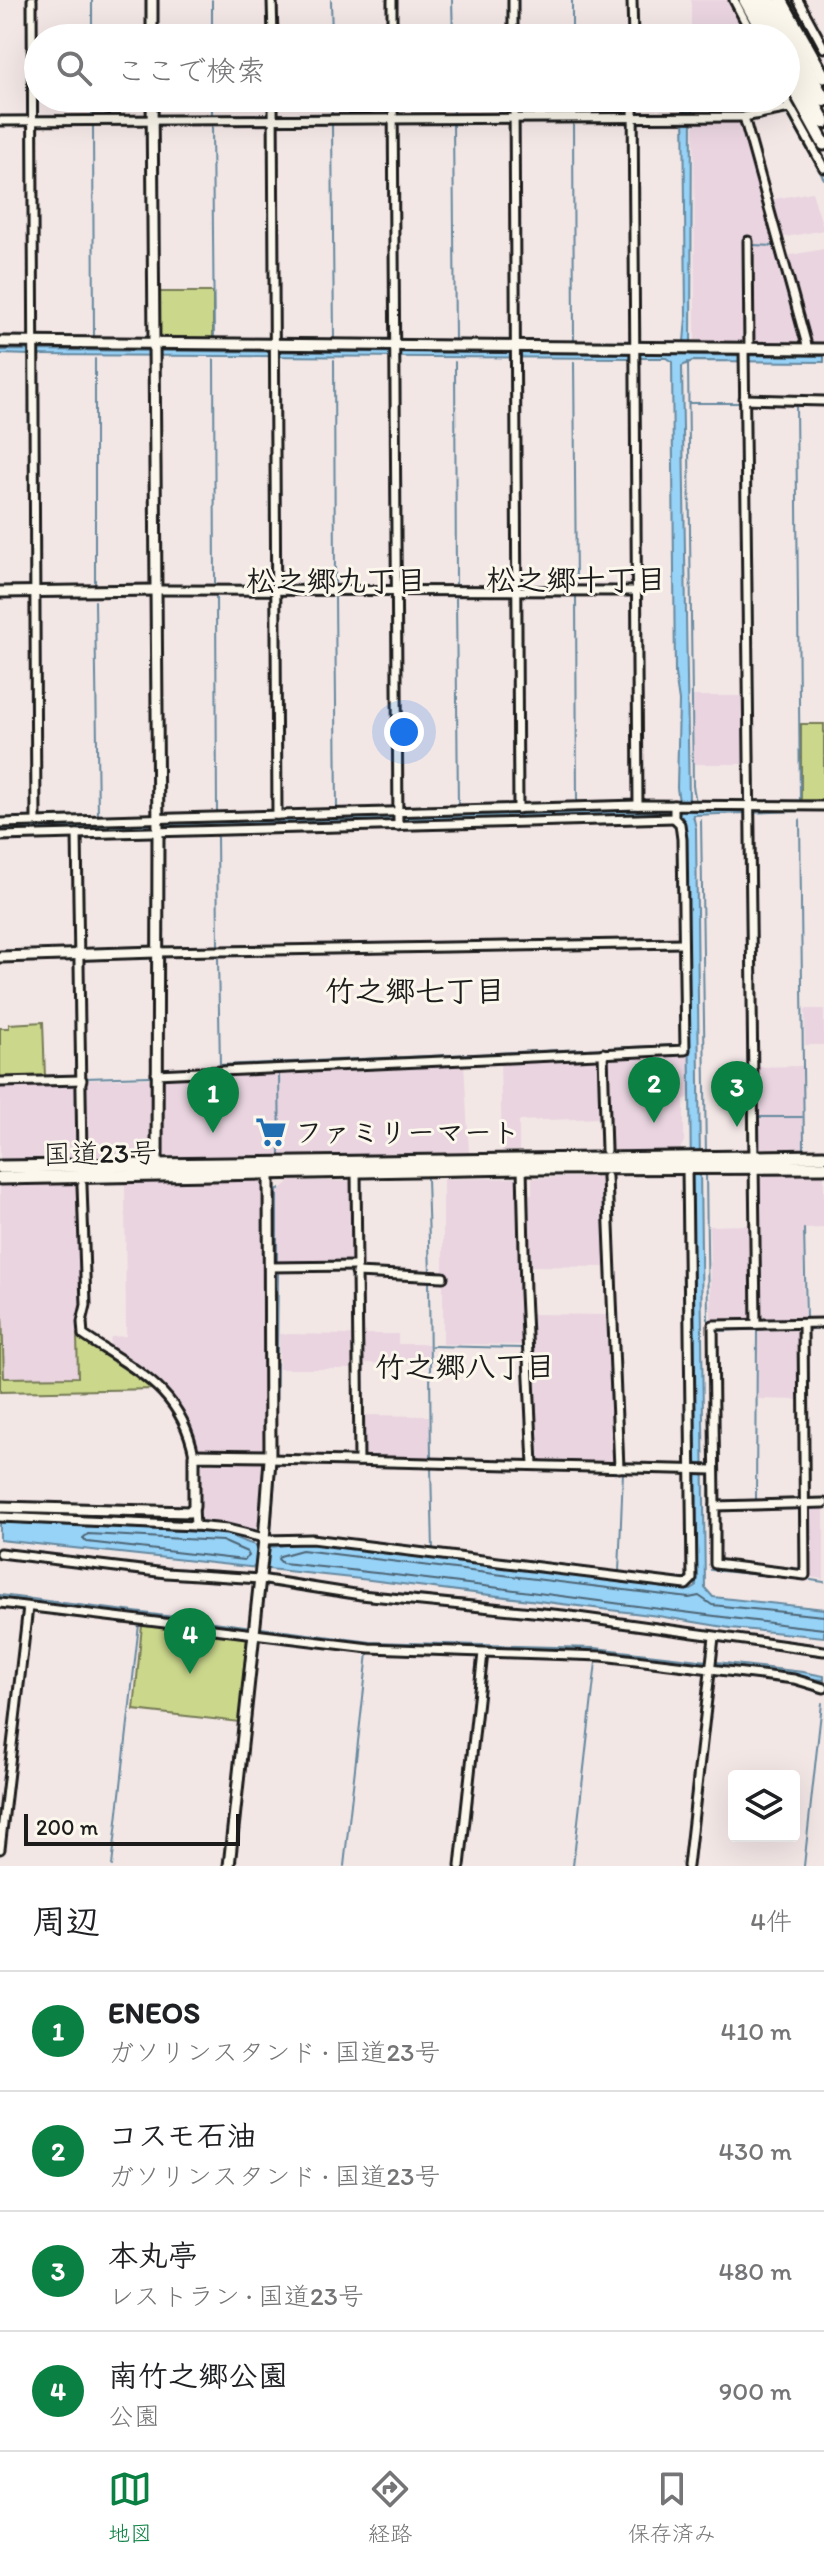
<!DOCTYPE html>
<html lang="ja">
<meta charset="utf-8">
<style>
:root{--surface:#fff;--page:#f6f6f6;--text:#202124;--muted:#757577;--line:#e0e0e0;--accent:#0b8043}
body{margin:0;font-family:Itim,"Klee One",sans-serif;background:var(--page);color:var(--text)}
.controls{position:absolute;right:24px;bottom:24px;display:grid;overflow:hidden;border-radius:8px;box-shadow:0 8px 32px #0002}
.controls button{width:72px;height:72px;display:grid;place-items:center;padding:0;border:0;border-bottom:2px solid var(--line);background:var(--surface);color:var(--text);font:40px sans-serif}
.scale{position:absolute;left:24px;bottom:20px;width:216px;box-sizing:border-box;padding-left:8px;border:4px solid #1c1c1c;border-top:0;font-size:22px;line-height:28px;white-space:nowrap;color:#1c1c1c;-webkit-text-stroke:6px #fbf7ec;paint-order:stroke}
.you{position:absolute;left:404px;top:732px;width:28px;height:28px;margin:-20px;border:6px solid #fff;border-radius:50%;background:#1a73e8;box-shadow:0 0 0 12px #1a73e833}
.badge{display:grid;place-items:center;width:52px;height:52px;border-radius:50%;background:var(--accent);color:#fff;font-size:26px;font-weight:700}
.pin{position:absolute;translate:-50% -66px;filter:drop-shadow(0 2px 4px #0008)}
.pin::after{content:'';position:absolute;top:42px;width:28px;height:24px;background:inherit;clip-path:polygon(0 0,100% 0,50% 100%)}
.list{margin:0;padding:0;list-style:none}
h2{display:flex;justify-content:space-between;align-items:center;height:104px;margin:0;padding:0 32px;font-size:34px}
h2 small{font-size:26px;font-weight:400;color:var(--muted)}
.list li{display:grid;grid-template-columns:52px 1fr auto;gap:24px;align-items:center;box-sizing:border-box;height:120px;padding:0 32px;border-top:2px solid var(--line)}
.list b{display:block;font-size:30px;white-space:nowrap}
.list p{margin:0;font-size:26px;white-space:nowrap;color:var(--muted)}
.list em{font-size:26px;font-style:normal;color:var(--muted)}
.icon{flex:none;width:44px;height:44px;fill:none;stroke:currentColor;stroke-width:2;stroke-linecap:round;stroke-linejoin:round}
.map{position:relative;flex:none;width:824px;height:1866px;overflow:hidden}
.search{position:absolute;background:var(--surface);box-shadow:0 8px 32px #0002;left:24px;right:24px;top:24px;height:88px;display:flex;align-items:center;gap:20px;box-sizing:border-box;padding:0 28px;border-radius:44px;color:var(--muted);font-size:30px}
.sheet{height:584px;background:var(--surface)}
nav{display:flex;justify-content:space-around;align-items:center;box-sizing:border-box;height:112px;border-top:2px solid var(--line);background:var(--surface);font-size:22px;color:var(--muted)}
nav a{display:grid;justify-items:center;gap:4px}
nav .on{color:var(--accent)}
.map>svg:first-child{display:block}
</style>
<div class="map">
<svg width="824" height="1866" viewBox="0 0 824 1866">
<rect width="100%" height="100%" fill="#f3e7e6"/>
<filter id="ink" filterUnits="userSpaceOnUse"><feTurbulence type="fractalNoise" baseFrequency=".0125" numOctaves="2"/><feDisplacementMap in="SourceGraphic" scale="16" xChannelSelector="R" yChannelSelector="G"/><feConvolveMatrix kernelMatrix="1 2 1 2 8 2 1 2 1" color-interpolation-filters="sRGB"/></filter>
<g filter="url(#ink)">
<g fill="#e9d4df">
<polygon points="691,0 731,0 751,38 691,38"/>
<polygon points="694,122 742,122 803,342 801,345 754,344 751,340 747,340 745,343 695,342"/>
<polygon points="812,192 824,230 780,238 769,200"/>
<polygon points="824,249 824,344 812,344 809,341 785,256"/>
<polygon points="693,696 743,696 744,764 694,764"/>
<rect x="805" y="1009" width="19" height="36"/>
<polygon points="689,1053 690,1097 684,1100 684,1141 680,1150 608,1150 607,1057"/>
<polygon points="600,1056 602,1118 519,1121 519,1151 502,1151 500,1059"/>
<polygon points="464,1062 469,1152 165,1158 161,1153 161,1077"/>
<polygon points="802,1066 803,1148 758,1148 754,1067"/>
<polygon points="152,1078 151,1153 146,1158 86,1158 84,1080"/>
<polygon points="79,1083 80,1158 0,1159 0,1085"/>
<polygon points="762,1173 824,1174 824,1228 803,1229 804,1319 761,1319 757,1176"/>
<polygon points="604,1177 606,1267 529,1266 528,1194 532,1194 532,1178"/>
<polygon points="520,1178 525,1345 443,1344 443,1179"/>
<polygon points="255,1180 261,1183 266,1191 265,1448 261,1452 201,1452 196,1447 183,1411 166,1388 109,1348 111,1337 126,1336 125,1184"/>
<polygon points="290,1181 352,1181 352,1263 278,1263 278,1192"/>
<polygon points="80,1184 83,1306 76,1322 77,1335 156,1389 0,1392 0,1186"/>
<polygon points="751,1225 751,1317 747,1321 711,1321 709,1226"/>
<polygon points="530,1314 609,1315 615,1465 540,1462 537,1459"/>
<polygon points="800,1330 800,1400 758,1399 758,1331"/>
<polygon points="279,1334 354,1335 355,1369 279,1369"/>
<polygon points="360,1334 398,1334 398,1344 429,1344 428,1364 360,1363"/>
<polygon points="360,1415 429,1416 430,1461 361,1459"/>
<polygon points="203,1461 266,1463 262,1529 256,1532 206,1523 200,1520 200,1464"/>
<polygon points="813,1506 824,1506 824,1579 809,1577 810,1509"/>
</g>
<g fill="#cbd88c" stroke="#747a54" stroke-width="2">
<polygon points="159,292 213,292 213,339 162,339 159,336"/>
<polygon points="801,724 824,724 824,800 801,801"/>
<polygon points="43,1022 45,1077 0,1079 0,1028 9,1028 9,1024"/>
<polygon points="0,1311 2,1311 4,1378 78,1377 77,1335 156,1389 0,1392"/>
<polygon points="142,1625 247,1638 239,1722 134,1710"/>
</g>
<g fill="#97d2f7" stroke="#66899f" stroke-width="2">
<path d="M684,98h8l-1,257 133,1v6l-132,-1 -10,5 7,436 3,8 6,1 126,-1 -131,5 3,13 9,760 8,9 111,12v28l-94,-9 -72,-12 -288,-36 -370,-40v-18l225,11c31,15 42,18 76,8l390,49 5,-3 -9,-746 -5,-25 -682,16v-4l680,-19 -3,-21 2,-87 -4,-27 -3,-312 -6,-4h-34l-601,-3 -31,-1v-4l683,4 3,-36z"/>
<polygon points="0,1595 371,1642 595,1648 803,1672 824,1676 824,1680 597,1652 369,1645 0,1599"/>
</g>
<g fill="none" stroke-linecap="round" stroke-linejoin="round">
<g stroke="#4d6574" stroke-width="2">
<polygon points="88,1534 222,1541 247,1552 249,1556 244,1560 87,1542 83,1538"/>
<path d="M824,1616l-112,-11 -13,-9 -10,2 -387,-48 -22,6 -2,3 4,4c181,17 361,46 542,66"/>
</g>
<g stroke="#66899f" stroke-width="2">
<polyline points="92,0 92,38"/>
<polyline points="212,0 212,38"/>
<polyline points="331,0 332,38"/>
<polyline points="452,0 453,38"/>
<polyline points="572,0 572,38"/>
<polyline points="92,98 92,115"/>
<polyline points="212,98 212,115"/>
<polyline points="332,98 332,116"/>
<polyline points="453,98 453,114"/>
<polyline points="572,98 573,113"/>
<polyline points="732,98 735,108"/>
<polyline points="787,113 824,179"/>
<polyline points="573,122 574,341"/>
<polyline points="453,123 455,339"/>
<polyline points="212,125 214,340"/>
<polyline points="332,125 334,338"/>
<polyline points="93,126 94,336"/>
<polyline points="753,245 774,246 801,342"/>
<polyline points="95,359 95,584"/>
<polyline points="214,360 215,584"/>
<polyline points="334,360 335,585"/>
<polyline points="455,362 456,584"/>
<polyline points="574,362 576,585"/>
<polyline points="688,362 693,786 696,802"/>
<polyline points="689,403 739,403"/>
<polyline points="749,404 824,406"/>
<polyline points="796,405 800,800"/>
<polyline points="576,595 577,803"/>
<polyline points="216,596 217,813"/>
<polyline points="335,596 337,810"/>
<polyline points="456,596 458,806"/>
<polyline points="95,601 98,816"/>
<polyline points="701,820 706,1155"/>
<polyline points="800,820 804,1148"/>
<polyline points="217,835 218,946"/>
<polyline points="218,958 220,1065 677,1045"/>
<polyline points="279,1074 280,1155"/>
<polyline points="85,1078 150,1076"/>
<polyline points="757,1117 802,1117"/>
<polyline points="706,1173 710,1465"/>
<polyline points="427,1179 430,1274"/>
<polyline points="804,1229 806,1319"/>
<polyline points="614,1244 623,1461"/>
<polyline points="277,1261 277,1191 280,1188"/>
<polyline points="429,1281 431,1459"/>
<polyline points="810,1329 824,1328"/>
<polyline points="716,1331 799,1328"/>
<polyline points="432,1346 523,1348"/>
<polyline points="277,1353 278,1274"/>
<polyline points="275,1455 277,1363"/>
<polyline points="431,1467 433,1550"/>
<polyline points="709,1474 711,1570 800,1579"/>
<polyline points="756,1499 757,1330"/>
<polyline points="271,1531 276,1464"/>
<polyline points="619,1572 623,1472"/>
<polyline points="811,1580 824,1582"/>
<polyline points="112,1866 139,1624"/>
<polyline points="344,1866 368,1653"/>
<polyline points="573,1866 596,1662"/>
<polyline points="804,1866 822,1703"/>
</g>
<defs>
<g id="minor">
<polyline points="32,0 36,821"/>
<polyline points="272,0 273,38"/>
<polyline points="392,0 392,38"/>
<polyline points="513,0 513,38"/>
<polyline points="632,0 633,38"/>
<polyline points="734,0 754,38"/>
<polyline points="798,0 824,48"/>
<polyline points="273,98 277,815"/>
<polyline points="393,98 398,826"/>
<polyline points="514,98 518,809"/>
<polyline points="633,98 638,805"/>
<polyline points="785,98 824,168"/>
<polyline points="744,117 808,349"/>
<polyline points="0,121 744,117 790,108"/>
<polyline points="748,241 749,349"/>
<polyline points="744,349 756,1324"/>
<polyline points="744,399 824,401"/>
<polyline points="156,590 636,591"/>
<polyline points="0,823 638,805 824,806"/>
<polyline points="77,834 82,1158"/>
<polyline points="0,836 674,818"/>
<polyline points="156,952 683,943"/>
<polyline points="603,1053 606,1150"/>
<polyline points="156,1074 685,1050 682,839 680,824 674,818 674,805"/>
<polyline points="0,1082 82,1080"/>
<polyline points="522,1168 525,1292 533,1465"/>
<polyline points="356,1172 359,1461"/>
<polyline points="607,1177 619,1468"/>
<path d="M82,1185l4,120 -4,17 1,13c51,35 98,53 111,120"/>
<polyline points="270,1267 356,1266"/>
<polyline points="356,1273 443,1277"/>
<polyline points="824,1323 713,1325 715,1506 824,1503"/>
<polyline points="270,1459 714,1470"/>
<polyline points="715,1506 715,1564 805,1575 803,1324"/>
<polyline points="194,1507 195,1526 227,1529 264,1538"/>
<polyline points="0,1517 195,1526"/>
<polyline points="264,1540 312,1539 686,1585 692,1579 687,1167"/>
<polyline points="0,1553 166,1573 260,1579 361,1595 563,1615 824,1651"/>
<polyline points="0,1603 369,1648 602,1656 794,1679 824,1688"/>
<polyline points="0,1849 28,1607"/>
<polyline points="460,1866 483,1653"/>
<polyline points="688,1866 714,1637"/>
</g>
<g id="tertiary">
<polyline points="152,0 152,38"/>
<polyline points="152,98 158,833 157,1171"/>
<polyline points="0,342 824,349"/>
<polyline points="0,592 156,590"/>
<polyline points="0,957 156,952"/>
<polyline points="0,1507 189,1512 194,1507 194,1455 270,1456"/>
<polyline points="229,1866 264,1540 270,1459 269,1167"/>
</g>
<g id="trunk">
<polyline points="745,0 766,38"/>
<polyline points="781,0 824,77"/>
<polyline points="786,75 824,144"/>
<polyline points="0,1167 824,1156"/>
<polyline points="0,1178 522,1168 824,1167"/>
</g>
<g id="motorway">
<polyline points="757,0 778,38"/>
<polyline points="769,0 824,100"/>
<polyline points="786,53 824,122"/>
</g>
</defs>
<use href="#minor" stroke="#1c1c1c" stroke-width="13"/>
<use href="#tertiary" stroke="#1c1c1c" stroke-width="15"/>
<use href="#trunk" stroke="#1c1c1c" stroke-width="17"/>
<use href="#motorway" stroke="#1c1c1c" stroke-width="18"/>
<use href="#minor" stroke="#fbf7ec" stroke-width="7"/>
<use href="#tertiary" stroke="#fbf7ec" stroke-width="9"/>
<use href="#trunk" stroke="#fbf7ec" stroke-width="11"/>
<use href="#motorway" stroke="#fbf7ec" stroke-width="12"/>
</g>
</g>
<defs>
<symbol id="supermarket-bare" viewBox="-9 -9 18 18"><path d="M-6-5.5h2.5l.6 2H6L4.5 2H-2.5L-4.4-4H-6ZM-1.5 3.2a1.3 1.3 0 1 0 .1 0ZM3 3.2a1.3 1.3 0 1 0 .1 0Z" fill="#1f6fb2" stroke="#fbf7ec" stroke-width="2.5" paint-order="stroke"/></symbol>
</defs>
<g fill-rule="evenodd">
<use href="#supermarket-bare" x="249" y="1110" width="44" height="44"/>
</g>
<g text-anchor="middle" stroke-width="6" stroke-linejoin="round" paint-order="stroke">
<g font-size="28" font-weight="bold" fill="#1c1c1c" stroke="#fbf7ec" text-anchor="start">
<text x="295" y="1142">ファミリーマート</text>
</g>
<g font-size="28" fill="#1c1c1c" stroke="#fbf7ec">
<text transform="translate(100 1153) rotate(-1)" y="10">国道23号</text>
</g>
<g font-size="30" font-weight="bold" fill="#1c1c1c" stroke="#fbf7ec">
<text x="576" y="590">松之郷十丁目</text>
<text x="336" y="591">松之郷九丁目</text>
<text x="415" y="1001">竹之郷七丁目</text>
<text x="465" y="1377">竹之郷八丁目</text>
</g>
</g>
</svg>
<div class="controls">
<button><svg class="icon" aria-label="layers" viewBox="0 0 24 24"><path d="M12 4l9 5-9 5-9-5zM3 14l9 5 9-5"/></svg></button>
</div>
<div class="scale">200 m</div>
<div class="you"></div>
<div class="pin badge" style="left:213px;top:1133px">1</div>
<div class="pin badge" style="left:654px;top:1123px">2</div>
<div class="pin badge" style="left:737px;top:1127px">3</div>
<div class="pin badge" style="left:190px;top:1674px">4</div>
<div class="search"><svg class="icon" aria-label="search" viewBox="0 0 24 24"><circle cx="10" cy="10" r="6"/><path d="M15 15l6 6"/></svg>ここで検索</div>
</div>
<section class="sheet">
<h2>周辺<small>4件</small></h2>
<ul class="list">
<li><span class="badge">1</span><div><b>ENEOS</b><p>ガソリンスタンド · 国道23号</p></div><em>410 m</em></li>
<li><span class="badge">2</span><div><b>コスモ石油</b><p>ガソリンスタンド · 国道23号</p></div><em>430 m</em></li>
<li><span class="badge">3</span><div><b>本丸亭</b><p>レストラン · 国道23号</p></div><em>480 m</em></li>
<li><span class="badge">4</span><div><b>南竹之郷公園</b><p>公園</p></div><em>900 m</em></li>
</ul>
</section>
<nav>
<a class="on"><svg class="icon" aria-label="map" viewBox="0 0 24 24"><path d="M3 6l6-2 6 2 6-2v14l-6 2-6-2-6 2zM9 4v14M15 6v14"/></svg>地図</a>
<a><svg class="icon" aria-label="directions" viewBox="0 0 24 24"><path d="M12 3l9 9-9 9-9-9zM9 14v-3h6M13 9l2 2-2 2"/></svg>経路</a>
<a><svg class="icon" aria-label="saved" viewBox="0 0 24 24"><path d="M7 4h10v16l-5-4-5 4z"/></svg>保存済み</a>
</nav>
